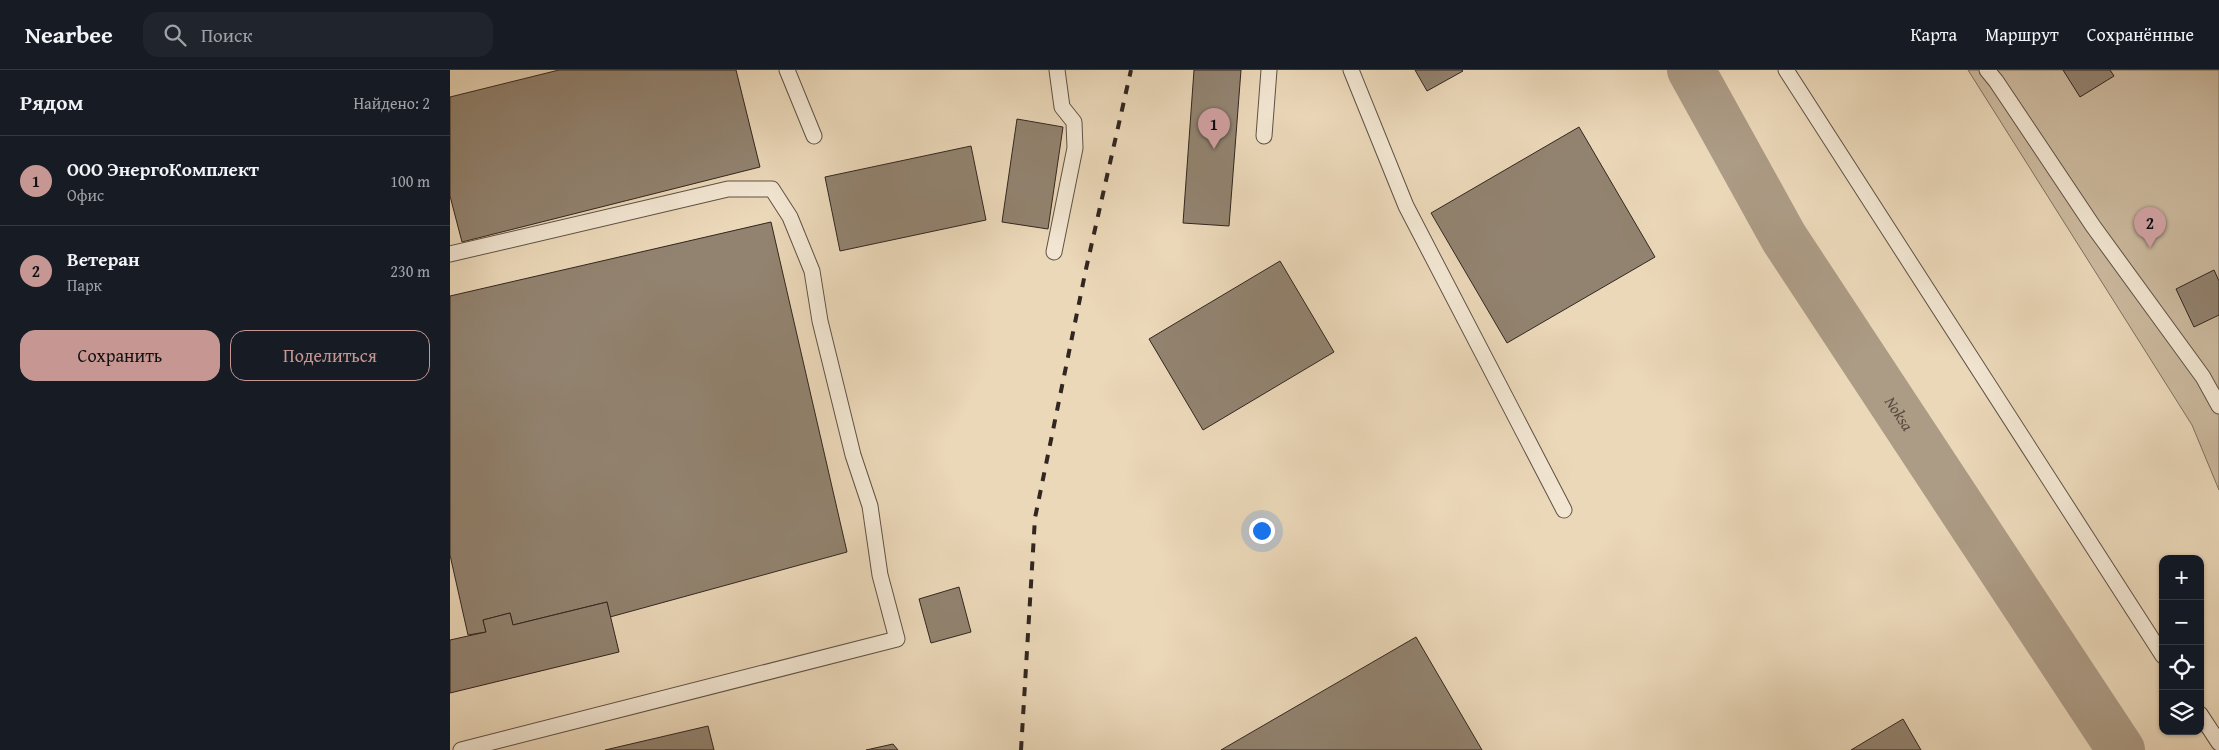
<!DOCTYPE html>
<html lang="ru">
<meta charset="utf-8">
<style>
:root{--surface:#171b24;--page:#20242c;--text:#f1f3f6;--muted:#9ea1a6;--line:#363941;--accent:#c59692}
body{margin:0;font-family:"Gentium Book Plus",serif;background:var(--page);color:var(--text)}
.controls{position:absolute;right:15px;bottom:15px;display:grid;overflow:hidden;border-radius:10px;box-shadow:0 1px 4px #0004}
.controls button{width:45px;height:45px;display:grid;place-items:center;padding:0;border:0;border-bottom:1px solid var(--line);background:var(--surface);color:var(--text);font:25px sans-serif}
.you{position:absolute;left:811px;top:460px;width:18px;height:18px;margin:-12px;border:4px solid #fff;border-radius:50%;background:#1a73e8;box-shadow:0 0 0 8px #1a73e833}
.badge{display:grid;place-items:center;width:32px;height:32px;border-radius:50%;background:var(--accent);color:#111;font-size:16px;font-weight:700}
.pin{position:absolute;translate:-50% -41px;filter:drop-shadow(0 1px 2px #0008)}
.pin::after{content:'';position:absolute;top:26px;width:18px;height:15px;background:inherit;clip-path:polygon(0 0,100% 0,50% 100%)}
.list{margin:0;padding:0;list-style:none}
h2{display:flex;justify-content:space-between;align-items:center;height:65px;margin:0;padding:0 20px;font-size:21px}
h2 small{font-size:16px;font-weight:400;color:var(--muted)}
.list li{display:grid;grid-template-columns:32px 1fr auto;gap:15px;align-items:center;box-sizing:border-box;height:90px;padding:0 20px;border-top:1px solid var(--line)}
.list b{display:block;font-size:19px;white-space:nowrap}
.list p{margin:0;font-size:16px;white-space:nowrap;color:var(--muted)}
.list em{font-size:16px;font-style:normal;color:var(--muted)}
.actions{display:flex;gap:10px;padding:15px 20px}
.actions a{flex:1;padding:11px 0;border:1px solid var(--accent);border-radius:15px;text-align:center;font-size:18px;color:var(--accent)}
.actions .main{background:var(--accent);color:#111}
.icon{flex:none;width:28px;height:28px;fill:none;stroke:currentColor;stroke-width:2;stroke-linecap:round;stroke-linejoin:round}
.map{position:relative;flex:none;width:1769px;height:680px;overflow:hidden}
header{display:flex;align-items:center;gap:30px;box-sizing:border-box;height:70px;padding:0 25px;background:var(--surface);border-bottom:1px solid var(--line)}
header strong{font-size:24px}
nav{display:flex;gap:28px;margin-inline-start:auto;font-size:18px}
.search{width:350px;height:45px;background:var(--page);display:flex;align-items:center;gap:12px;box-sizing:border-box;padding:0 18px;border-radius:15px;color:var(--muted);font-size:19px}
main{display:flex}
aside{flex:1;background:var(--surface)}
.map>svg:first-child{display:block}
</style>
<header>
<strong>Nearbee</strong>
<div class="search"><svg class="icon" aria-label="search" viewBox="0 0 24 24"><circle cx="10" cy="10" r="6"/><path d="M15 15l6 6"/></svg>Поиск</div>
<nav><a>Карта</a><a>Маршрут</a><a>Сохранённые</a></nav>
</header>
<main>
<aside>
<h2>Рядом<small>Найдено: 2</small></h2>
<ul class="list">
<li><span class="badge">1</span><div><b>ООО ЭнергоКомплект</b><p>Офис</p></div><em>100 m</em></li>
<li><span class="badge">2</span><div><b>Ветеран</b><p>Парк</p></div><em>230 m</em></li>
</ul>
<div class="actions"><a class="main">Сохранить</a><a>Поделиться</a></div>
</aside>
<div class="map">
<svg width="1769" height="680" viewBox="0 0 1769 680">
<rect width="100%" height="100%" fill="#ebd8b9"/>
<filter id="stains"><feTurbulence type="fractalNoise" baseFrequency=".004" numOctaves="4"/><feColorMatrix values="0 0 0 0 .2 0 0 0 0 .09 0 0 0 0 .02 0 0 0 .5 -.17"/></filter>
<radialGradient id="worn" r=".72"><stop offset=".6" stop-color="#630" stop-opacity="0"/><stop offset="1" stop-color="#630" stop-opacity=".3"/></radialGradient>
<polygon fill="#ccba9f" stroke="#7f7060" points="1518,0 1769,0 1769,420 1742,355"/>
<g fill="none" stroke-linecap="round" stroke-linejoin="round">
<path stroke="#ac9b85" stroke-width="48" id="s1" d="M1241,0l93,168 337,512"/>
</g>
<g fill="#928370" stroke="#322620">
<polygon points="109,0 286,0 310,97 12,172 0,126 0,27"/>
<polygon points="744,0 791,0 779,156 733,153"/>
<polygon points="965,0 1012,0 1013,1 977,21"/>
<polygon points="1613,0 1660,0 1664,6 1630,27"/>
<polygon points="567,49 613,57 598,159 552,152"/>
<polygon points="1129,57 1205,187 1057,273 981,143"/>
<polygon points="521,76 536,150 390,181 375,107"/>
<polygon points="321,152 397,482 160,547 157,532 63,555 60,543 33,550 36,562 18,565 0,485 0,226"/>
<polygon points="830,191 884,282 753,360 699,269"/>
<polygon points="1764,200 1769,211 1769,245 1744,257 1726,219"/>
<polygon points="509,517 521,562 481,573 469,529"/>
<polygon points="157,532 169,582 0,623 0,570 36,562 33,550 60,543 63,555"/>
<polygon points="966,567 1032,680 771,680"/>
<polygon points="1453,649 1471,680 1401,680"/>
<polygon points="258,656 264,680 155,680"/>
<polygon points="443,674 448,680 416,680"/>
</g>
<g fill="none" stroke-linecap="round" stroke-linejoin="round">
<defs>
<g id="lane">
<polyline points="337,0 364,66"/>
<polyline points="901,0 956,136 1114,440"/>
<polyline points="1336,0 1713,586"/>
<polyline points="1537,0 1546,11 1643,156 1753,307 1769,336"/>
<polyline points="814,66 819,0"/>
<polyline points="604,182 625,78 624,52 612,37 607,0"/>
<polyline points="0,184 278,119 322,119 340,147 362,201 370,251 403,385 420,436 430,505 447,569 11,680"/>
<polyline points="1750,644 1769,673"/>
</g>
</defs>
<use href="#lane" stroke="#605246" stroke-width="17"/>
<use href="#lane" stroke="#f2e6d2" stroke-width="15"/>
<polyline stroke="#322620" stroke-width="4" stroke-dasharray="9 9" stroke-linecap="butt" points="571,680 585,448 636,199 681,0"/>
</g>
<g text-anchor="middle" stroke-width="4.5" stroke-linejoin="round" paint-order="stroke">
<g font-size="16" font-style="italic" fill="#57493e" stroke="#f2e6d2">
<text dy="6" stroke="none"><textPath href="#s1" startOffset="402">Noksa</textPath></text>
</g>
</g>
<rect width="100%" height="100%" filter="url(#stains)"/>
<rect width="100%" height="100%" fill="url(#worn)"/>
</svg>
<div class="controls">
<button>+</button>
<button>−</button>
<button><svg class="icon" aria-label="locate" viewBox="0 0 24 24"><circle cx="12" cy="12" r="6"/><path d="M12 2v4M12 18v4M2 12h4M18 12h4"/></svg></button>
<button><svg class="icon" aria-label="layers" viewBox="0 0 24 24"><path d="M12 4l9 5-9 5-9-5zM3 14l9 5 9-5"/></svg></button>
</div>
<div class="you"></div>
<div class="pin badge" style="left:764px;top:79px">1</div>
<div class="pin badge" style="left:1700px;top:178px">2</div>
</div>
</main>
